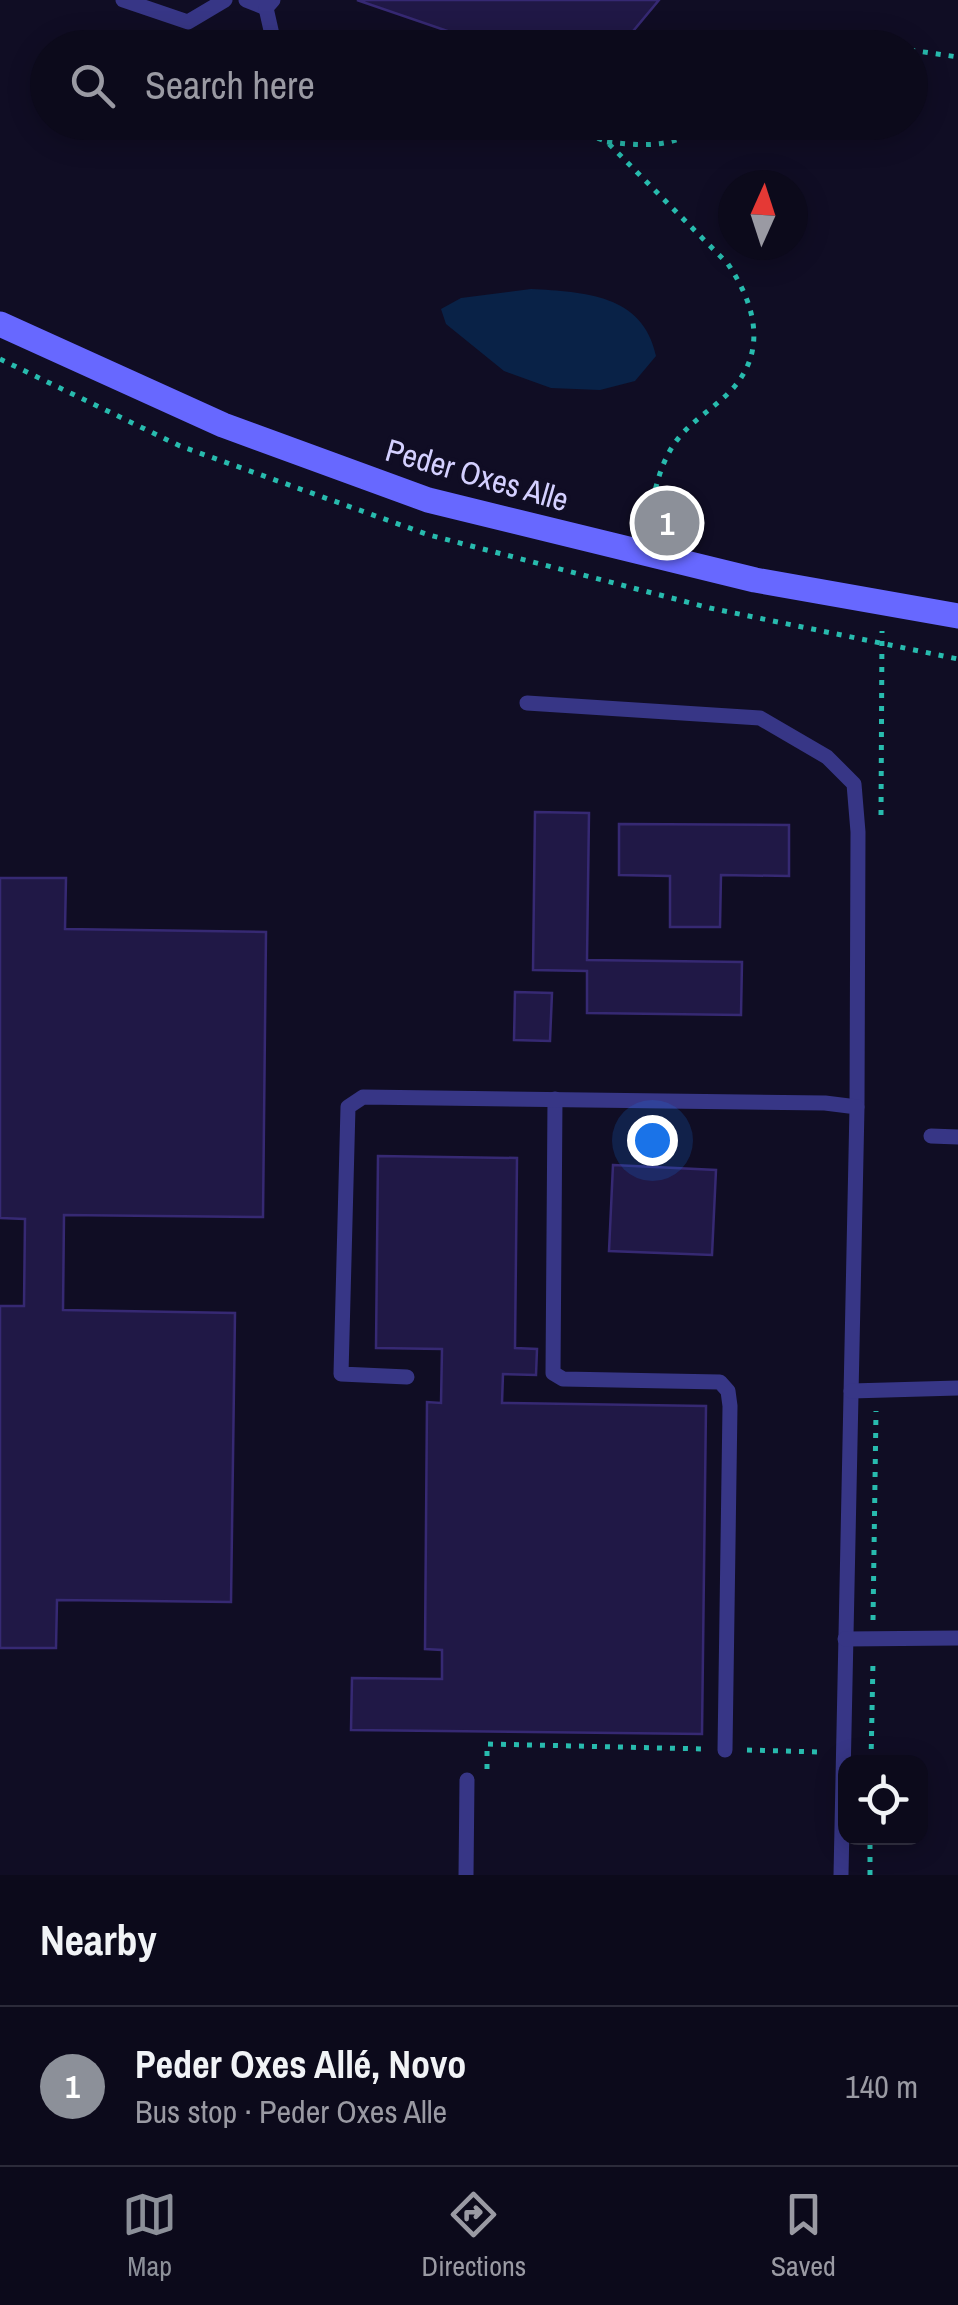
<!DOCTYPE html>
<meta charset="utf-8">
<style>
:root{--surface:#0c0a1b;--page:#1a1828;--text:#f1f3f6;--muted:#9a9aa3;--line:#2c2b3a;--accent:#8c9099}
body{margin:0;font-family:"Archivo Narrow",sans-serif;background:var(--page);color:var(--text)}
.controls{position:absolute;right:30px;bottom:30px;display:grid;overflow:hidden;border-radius:20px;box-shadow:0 5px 25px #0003}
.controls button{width:90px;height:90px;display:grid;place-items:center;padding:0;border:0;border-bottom:2px solid var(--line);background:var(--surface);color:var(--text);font:50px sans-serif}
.compass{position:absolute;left:718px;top:170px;width:90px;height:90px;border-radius:50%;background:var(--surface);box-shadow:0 5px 25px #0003;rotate:3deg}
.you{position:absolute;left:652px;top:1140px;width:35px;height:35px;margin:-25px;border:8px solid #fff;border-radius:50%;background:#1a73e8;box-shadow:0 0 0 15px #1a73e833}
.badge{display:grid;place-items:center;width:65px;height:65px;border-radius:50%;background:var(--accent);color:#fff;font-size:32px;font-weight:700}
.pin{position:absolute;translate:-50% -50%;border:5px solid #fff;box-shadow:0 2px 10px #0006}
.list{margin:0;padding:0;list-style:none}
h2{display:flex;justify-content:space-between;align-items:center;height:130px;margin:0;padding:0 40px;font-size:42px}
h2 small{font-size:32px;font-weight:400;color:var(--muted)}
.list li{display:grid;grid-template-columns:65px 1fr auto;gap:30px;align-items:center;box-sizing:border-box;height:160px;padding:0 40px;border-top:2px solid var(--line)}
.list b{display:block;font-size:38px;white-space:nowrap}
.list p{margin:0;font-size:32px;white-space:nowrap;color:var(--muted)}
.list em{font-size:32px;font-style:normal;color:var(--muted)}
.icon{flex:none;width:55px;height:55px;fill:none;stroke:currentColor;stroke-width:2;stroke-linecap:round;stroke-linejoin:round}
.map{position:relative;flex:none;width:958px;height:1875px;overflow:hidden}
.search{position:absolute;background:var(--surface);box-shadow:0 5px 25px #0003;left:30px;right:30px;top:30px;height:110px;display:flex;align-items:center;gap:25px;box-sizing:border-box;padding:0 35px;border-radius:55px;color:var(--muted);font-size:38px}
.sheet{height:290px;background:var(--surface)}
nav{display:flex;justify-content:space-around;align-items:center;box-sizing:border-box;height:140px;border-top:2px solid var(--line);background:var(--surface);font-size:28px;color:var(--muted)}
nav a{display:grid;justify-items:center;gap:5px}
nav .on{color:var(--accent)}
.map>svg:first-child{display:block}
</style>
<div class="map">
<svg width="958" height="1875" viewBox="0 0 958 1875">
<rect width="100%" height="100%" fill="#100d24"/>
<path fill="#092247" d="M531,289c53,3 112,5 125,67l-21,25 -35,9 -49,-2 -47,-17 -58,-47 -5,-15 20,-11z"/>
<g fill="#201846" stroke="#362973" stroke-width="2.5">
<polygon points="357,0 659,0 619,48 497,48"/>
<polygon points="535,812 589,813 587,960 742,962 741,1015 587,1013 587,971 533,970"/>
<polygon points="619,824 789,825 789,876 721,875 720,927 670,927 670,876 619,875"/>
<polygon points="0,878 66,878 65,929 266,932 263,1217 64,1215 63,1310 235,1313 231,1602 57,1600 56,1648 0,1648 0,1306 24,1306 25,1219 0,1218"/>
<polygon points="515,992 552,993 550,1041 514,1040"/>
<polygon points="378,1156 517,1158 515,1348 537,1349 536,1375 503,1374 502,1403 706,1406 702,1734 351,1730 352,1678 442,1679 442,1650 425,1649 427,1402 441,1403 442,1349 376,1348"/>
<polygon points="613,1165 716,1170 712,1255 609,1251"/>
</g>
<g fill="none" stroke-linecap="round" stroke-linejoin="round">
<g stroke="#28bbae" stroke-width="5" stroke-dasharray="5 8" stroke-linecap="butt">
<polyline points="842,48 861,44 890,48"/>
<polyline points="910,50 958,57"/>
<path d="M470,122l101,5 36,15 121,122c26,39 39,83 7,122 -15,18 -37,30 -53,48 -23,25 -28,61 -35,94"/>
<path d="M607,142c47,5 65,5 106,-20"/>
<polyline points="0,359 180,446 429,535 710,608 958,659"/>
<polyline points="881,815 882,631"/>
<polyline points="873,1620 876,1411"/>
<polyline points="747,1750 821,1752"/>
<polyline points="871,1762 873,1661"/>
<polyline points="487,1769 487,1744 706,1749"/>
<polyline points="870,1875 870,1838"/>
</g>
<g stroke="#373686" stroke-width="15">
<polyline points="123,0 188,22 225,0"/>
<polyline points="246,0 266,8"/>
<polyline points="273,0 266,8 273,39 284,48"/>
<polyline points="527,703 760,718 827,757 854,784 858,832 857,1107"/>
<polyline points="555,1099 553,1373 563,1379 720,1382 728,1391 730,1406 725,1750"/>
<polyline points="931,1136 958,1137"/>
<polyline points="407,1377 341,1374 348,1107 363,1097 825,1103 857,1107 841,1875"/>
<polyline points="851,1391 958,1388"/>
<polyline points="845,1639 958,1638"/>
<polyline points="466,1875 467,1780"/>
</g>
<polyline stroke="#6768ff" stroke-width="25" points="0,324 223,425 428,500 755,580 958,616"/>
</g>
<g text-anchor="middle" stroke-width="8" stroke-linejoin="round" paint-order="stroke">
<g font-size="32" fill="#d4d0ff" stroke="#100d24">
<text transform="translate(477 475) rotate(16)" y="11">Peder Oxes Alle</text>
</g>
</g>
</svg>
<div class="controls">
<button><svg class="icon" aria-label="locate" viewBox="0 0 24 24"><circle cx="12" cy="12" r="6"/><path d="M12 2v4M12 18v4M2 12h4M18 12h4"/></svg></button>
</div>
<svg class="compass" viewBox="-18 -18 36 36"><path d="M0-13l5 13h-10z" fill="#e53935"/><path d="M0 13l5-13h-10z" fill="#9a9aa3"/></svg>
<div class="you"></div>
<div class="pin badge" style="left:667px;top:523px">1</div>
<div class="search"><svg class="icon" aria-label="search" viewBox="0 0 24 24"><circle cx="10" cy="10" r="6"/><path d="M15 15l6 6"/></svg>Search here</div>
</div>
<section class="sheet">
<h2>Nearby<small></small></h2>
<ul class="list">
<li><span class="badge">1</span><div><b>Peder Oxes Allé, Novo</b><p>Bus stop · Peder Oxes Alle</p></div><em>140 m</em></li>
</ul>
</section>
<nav>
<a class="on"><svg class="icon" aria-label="map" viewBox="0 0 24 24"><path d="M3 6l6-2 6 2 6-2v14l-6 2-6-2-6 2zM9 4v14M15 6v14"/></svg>Map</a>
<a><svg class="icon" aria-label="directions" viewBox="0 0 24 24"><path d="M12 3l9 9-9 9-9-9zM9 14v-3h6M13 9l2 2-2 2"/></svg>Directions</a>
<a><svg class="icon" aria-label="saved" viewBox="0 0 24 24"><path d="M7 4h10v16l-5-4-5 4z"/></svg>Saved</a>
</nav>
